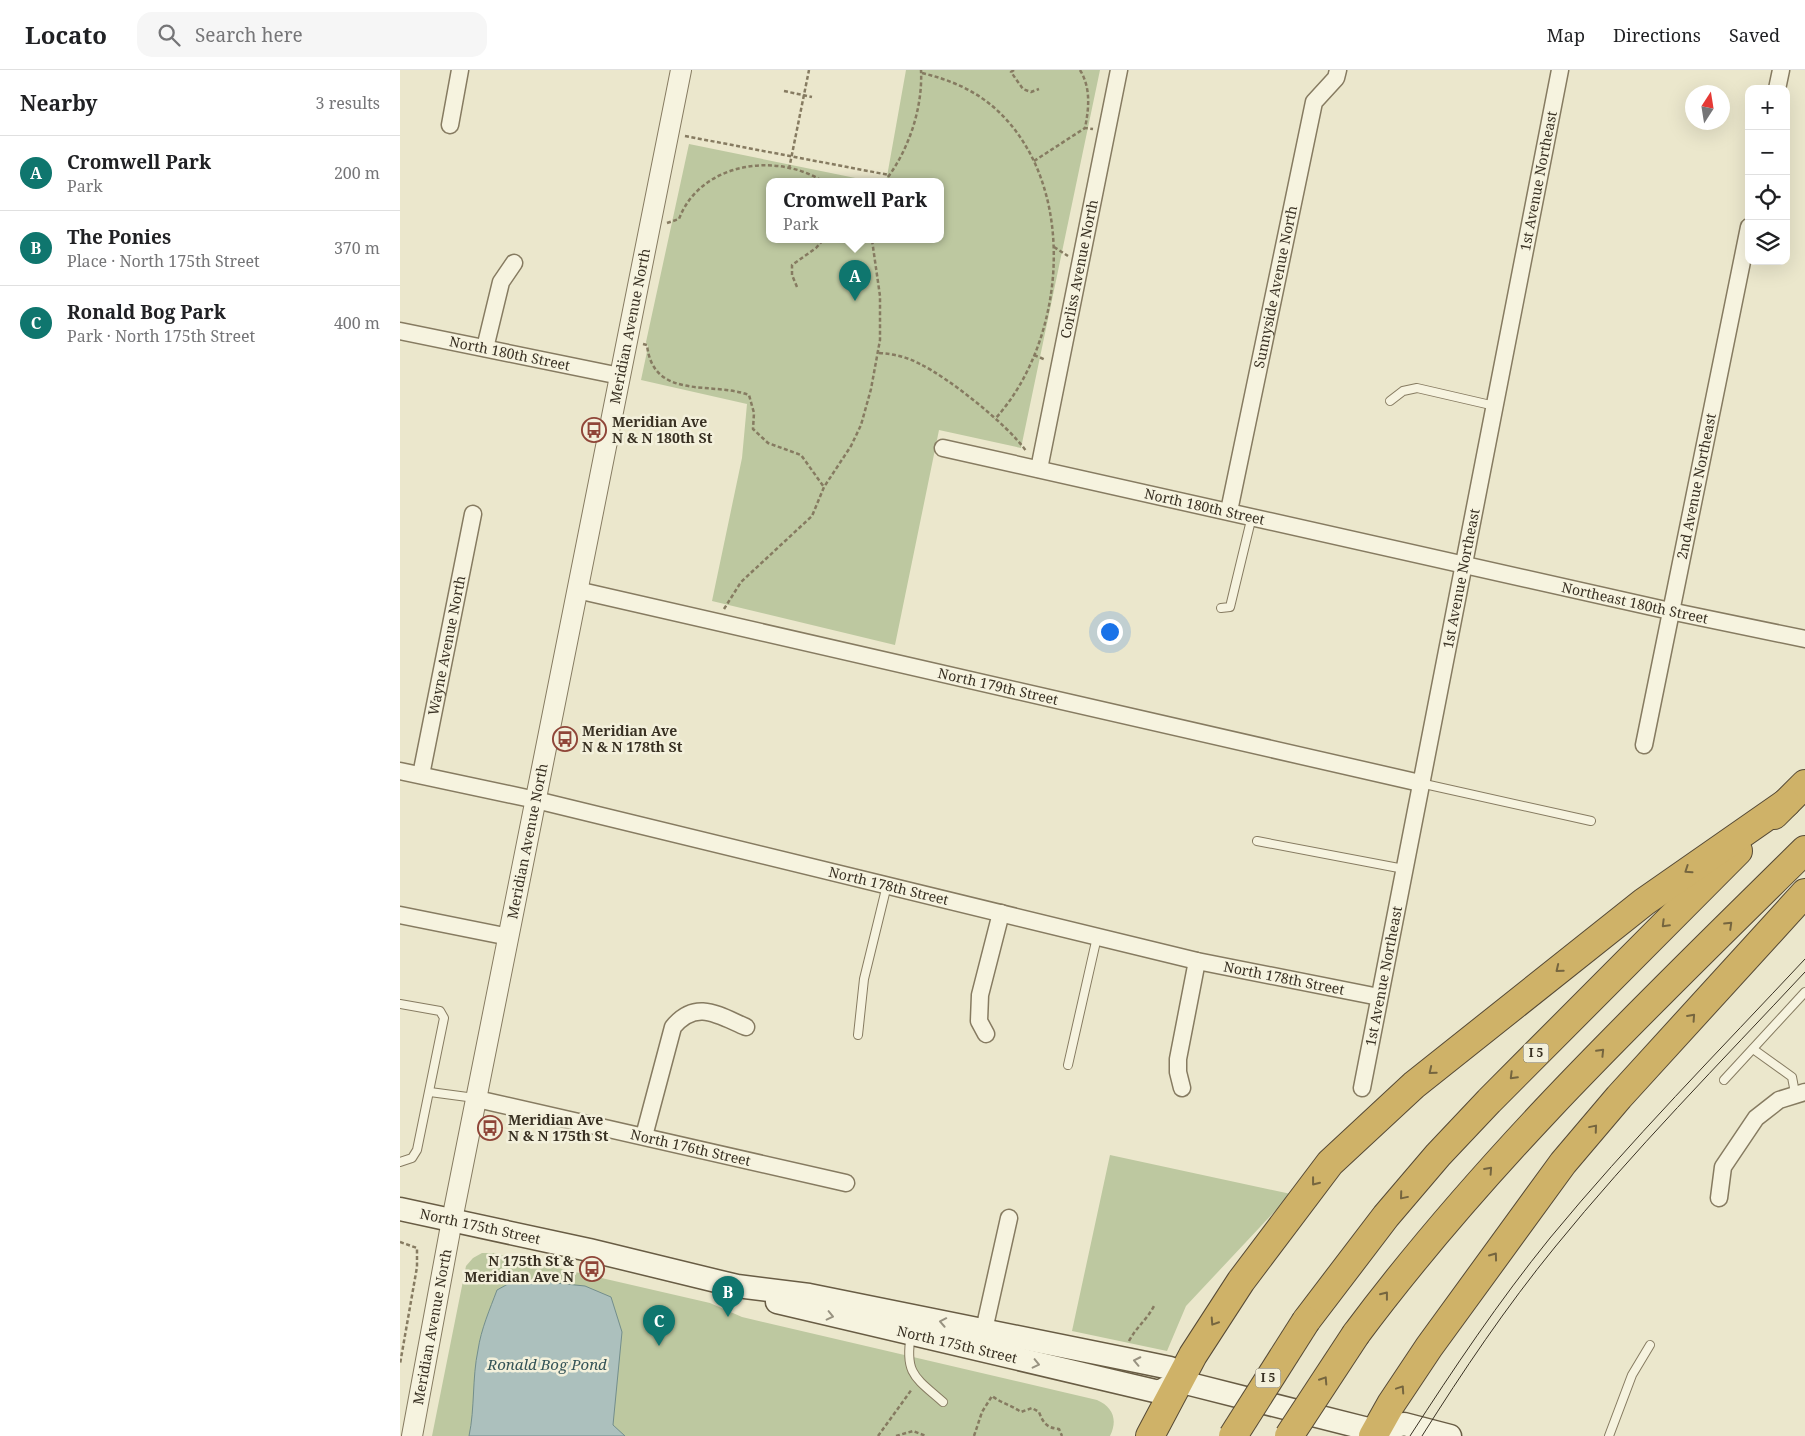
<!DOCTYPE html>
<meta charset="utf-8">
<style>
:root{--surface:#fff;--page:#f6f6f6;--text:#202124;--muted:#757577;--line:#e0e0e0;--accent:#0f766e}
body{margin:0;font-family:"Noto Serif",serif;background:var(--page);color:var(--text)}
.controls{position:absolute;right:15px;top:15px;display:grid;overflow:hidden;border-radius:10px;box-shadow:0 5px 20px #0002}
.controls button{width:45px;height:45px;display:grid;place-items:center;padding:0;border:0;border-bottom:1px solid var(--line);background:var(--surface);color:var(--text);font:25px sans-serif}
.compass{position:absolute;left:1285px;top:15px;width:45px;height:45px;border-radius:50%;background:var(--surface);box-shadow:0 5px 20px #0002;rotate:12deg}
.you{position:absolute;left:709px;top:561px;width:18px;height:18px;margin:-12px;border:4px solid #fff;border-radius:50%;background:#1a73e8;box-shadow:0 0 0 8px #1a73e833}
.badge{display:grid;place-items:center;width:32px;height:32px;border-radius:50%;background:var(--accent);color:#fff;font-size:16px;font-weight:700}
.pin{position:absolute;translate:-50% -41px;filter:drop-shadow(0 1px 2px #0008)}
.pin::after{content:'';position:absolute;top:26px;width:18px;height:15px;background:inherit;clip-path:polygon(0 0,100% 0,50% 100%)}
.popup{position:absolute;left:366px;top:108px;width:178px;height:65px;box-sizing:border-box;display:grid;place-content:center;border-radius:10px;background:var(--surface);filter:drop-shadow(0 1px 4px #0005);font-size:16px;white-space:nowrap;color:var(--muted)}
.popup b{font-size:19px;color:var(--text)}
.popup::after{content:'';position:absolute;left:50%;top:100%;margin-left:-10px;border:10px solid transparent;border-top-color:var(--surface)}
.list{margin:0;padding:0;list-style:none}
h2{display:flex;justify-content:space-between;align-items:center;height:65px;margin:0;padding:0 20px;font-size:21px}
h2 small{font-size:16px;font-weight:400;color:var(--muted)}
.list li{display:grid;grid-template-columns:32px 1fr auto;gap:15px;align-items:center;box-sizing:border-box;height:75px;padding:0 20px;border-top:1px solid var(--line)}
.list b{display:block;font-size:19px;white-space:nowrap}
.list p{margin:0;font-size:16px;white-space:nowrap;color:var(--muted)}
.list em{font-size:16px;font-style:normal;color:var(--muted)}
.icon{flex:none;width:28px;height:28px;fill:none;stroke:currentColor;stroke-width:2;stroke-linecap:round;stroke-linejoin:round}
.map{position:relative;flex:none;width:1405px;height:1366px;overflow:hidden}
header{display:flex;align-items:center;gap:30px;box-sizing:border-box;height:70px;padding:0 25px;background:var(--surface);border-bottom:1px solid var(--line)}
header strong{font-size:24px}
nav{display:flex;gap:28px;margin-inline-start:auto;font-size:18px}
.search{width:350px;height:45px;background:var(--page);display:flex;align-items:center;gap:12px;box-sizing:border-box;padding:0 18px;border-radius:15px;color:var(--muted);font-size:19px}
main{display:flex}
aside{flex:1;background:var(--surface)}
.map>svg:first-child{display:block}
</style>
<header>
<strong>Locato</strong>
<div class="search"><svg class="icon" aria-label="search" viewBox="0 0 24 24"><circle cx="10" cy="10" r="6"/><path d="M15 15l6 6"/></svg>Search here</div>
<nav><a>Map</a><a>Directions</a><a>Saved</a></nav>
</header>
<main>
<aside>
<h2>Nearby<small>3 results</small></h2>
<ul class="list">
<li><span class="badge">A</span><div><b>Cromwell Park</b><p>Park</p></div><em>200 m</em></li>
<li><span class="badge">B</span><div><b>The Ponies</b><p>Place · North 175th Street</p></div><em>370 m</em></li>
<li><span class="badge">C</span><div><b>Ronald Bog Park</b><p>Park · North 175th Street</p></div><em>400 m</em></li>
</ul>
</aside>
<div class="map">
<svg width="1405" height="1366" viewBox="0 0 1405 1366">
<rect width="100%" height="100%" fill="#ebe7cc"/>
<g fill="#bdc8a0">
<polygon points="506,0 700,0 621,378 539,360 495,575 312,531 342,388 347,334 241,310 248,277 246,272 289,74 475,112 370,112 370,170 540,170 540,112 486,112"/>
<polygon points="710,1085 891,1124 786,1236 767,1281 672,1261"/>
<path d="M82,1183h11l217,50 32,14 355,83c16,7 21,20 13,36h-678l34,-170 7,-8z"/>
</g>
<path fill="#acc0bd" stroke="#738e8c" d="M117,1209l68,7 26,11 11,35 -9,93 12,11h-156c6,-28 3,-58 9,-86 3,-21 12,-41 19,-60z"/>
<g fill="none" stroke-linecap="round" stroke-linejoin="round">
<defs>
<g id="service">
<polyline points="990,331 1003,321 1017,318 1095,336"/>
<polyline points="821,538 830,537 852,446"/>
<polyline points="1020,713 1191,751"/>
<polyline points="857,771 1004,799"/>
<polyline points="0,934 40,941 44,948 17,1080 12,1088 0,1092"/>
<polyline points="458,965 464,909 487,815"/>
<polyline points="1353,979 1392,1007 1395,1023"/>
<polyline points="668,995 697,867"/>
<polyline points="1324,1010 1405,922"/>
<polyline points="30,1022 75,1028"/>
<path d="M511,1265c-7,39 5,43 32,67"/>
<polyline points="1209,1366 1232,1305 1250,1275"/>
</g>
<g id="minor">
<polyline points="1377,19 1381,0"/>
<polyline points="50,55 60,0"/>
<path id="s1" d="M0,261l220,45"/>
<polyline points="85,278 101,212 114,193"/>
<path id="s2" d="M543,378l727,163 135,28"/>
<path id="s3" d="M639,399l80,-399"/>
<path id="s4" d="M829,441l85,-409 22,-24 2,-8"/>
<path id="s5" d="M177,520l843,193"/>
<path id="s6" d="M1244,675l105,-518"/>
<path id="s7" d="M0,701l136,29 661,161 182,36"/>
<path id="s8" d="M21,705l52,-261"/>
<polyline points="0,845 109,867"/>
<polyline points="586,964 579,951 580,925 601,843"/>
<polyline points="782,1018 778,1002 778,989 797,891"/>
<path id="s9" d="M962,1018l198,-1018"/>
<path id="s10" d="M77,1029l369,84"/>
<path d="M244,1066l29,-109c23,-28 45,-12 73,0"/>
<polyline points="1319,1128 1323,1097 1356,1048 1379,1030 1405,1022"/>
<polyline points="584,1260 609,1148"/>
</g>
<g id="tertiary">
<path id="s11" d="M12,1366l40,-216 229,-1150"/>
</g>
<g id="secondary">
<path id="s12" d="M0,1139l189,41 148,36 72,9 337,68 24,5 8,13"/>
<path id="s13" d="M377,1232l382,90 19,-11 198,50 28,-7 46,12"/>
</g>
<g id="motorway">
<polyline points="1374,745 1405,714"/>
<polyline points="906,1251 986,1146 1038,1085 1089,1031 1338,781"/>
<path d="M956,1264c132,-177 292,-329 449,-484"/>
<polyline points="750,1366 793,1285 841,1211 930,1093 1014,1015 1244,832 1386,733"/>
<polyline points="973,1366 991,1334 1029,1277 1163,1093 1219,1027 1405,823"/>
</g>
</defs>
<use href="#service" stroke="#867b61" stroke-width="10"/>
<use href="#minor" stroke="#867b61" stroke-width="19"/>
<use href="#tertiary" stroke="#867b61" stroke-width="22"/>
<use href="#secondary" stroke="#685c44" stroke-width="25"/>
<use href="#motorway" stroke="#554935" stroke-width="30"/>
<g stroke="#867b61" stroke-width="2.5" stroke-dasharray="4 2.5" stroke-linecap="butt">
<polyline points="614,0 611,2 623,19 631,22 639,19"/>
<path d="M680,0c11,18 9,38 5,58l8,1"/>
<path d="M522,3c29,7 55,18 77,39 80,77 67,229 -4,307"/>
<polyline points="384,21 412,27"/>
<polyline points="285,66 489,105"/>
<polyline points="634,91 685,58"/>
<polyline points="389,99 409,0"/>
<path d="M484,112c24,-29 39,-74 37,-112"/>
<path d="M267,153l12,-4c21,-56 97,-68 145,-37"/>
<polyline points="654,177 668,186"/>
<polyline points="397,217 392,205 392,195 416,178 423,170"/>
<path d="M243,274l4,1c6,56 65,36 102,50l5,18 -1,16 15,14 33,12 23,32"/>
<path d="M479,283c15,1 28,4 41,11 29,14 88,61 106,87"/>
<polyline points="634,285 646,290"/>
<polyline points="324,539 341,512 412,446 424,417 451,376 461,355 471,319 480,270 480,226 472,170"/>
<polyline points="0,1172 17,1178 17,1197 0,1294"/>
<path d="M729,1271c8,-15 19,-22 26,-37"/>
<polyline points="478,1366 512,1319"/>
<polyline points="496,1366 513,1361 526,1366"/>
<path d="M574,1366l8,-24 10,-16c9,7 19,9 29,16l11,-4 7,4c4,11 8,16 20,17l3,7"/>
</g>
<use href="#service" stroke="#f6f3df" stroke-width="8"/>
<use href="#minor" stroke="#f6f3df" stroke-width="16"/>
<use href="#tertiary" stroke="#f6f3df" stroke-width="20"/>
<use href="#secondary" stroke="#f6f3df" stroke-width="22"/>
<use href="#motorway" stroke="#cfb268" stroke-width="28"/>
<g stroke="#393123" stroke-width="1">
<path d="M1010,1366c44,-68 89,-135 140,-198 80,-97 169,-187 255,-279"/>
<path d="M1022,1366c41,-65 84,-129 133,-189 78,-96 165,-184 250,-275"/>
</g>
<defs>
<g id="motorway-bridge">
<polyline points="833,1366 906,1251"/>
<polyline points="889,1366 956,1264"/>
</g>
</defs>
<use href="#motorway-bridge" stroke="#554935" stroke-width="30" stroke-linecap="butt"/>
<use href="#motorway-bridge" stroke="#cfb268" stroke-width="28"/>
</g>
<defs><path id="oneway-chevron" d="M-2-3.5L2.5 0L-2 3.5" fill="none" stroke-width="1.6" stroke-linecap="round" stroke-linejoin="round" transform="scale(1.25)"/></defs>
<g stroke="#75653f">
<use href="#oneway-chevron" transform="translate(1288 800) rotate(146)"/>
<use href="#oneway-chevron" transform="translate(1265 854) rotate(135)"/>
<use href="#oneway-chevron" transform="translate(1329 855) rotate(-44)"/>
<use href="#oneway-chevron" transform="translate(1159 899) rotate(141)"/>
<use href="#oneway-chevron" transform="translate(1292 947) rotate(-48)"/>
<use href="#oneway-chevron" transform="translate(1201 982) rotate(-46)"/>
<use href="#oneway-chevron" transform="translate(1032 1001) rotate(141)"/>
<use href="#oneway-chevron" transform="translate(1113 1006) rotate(135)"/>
<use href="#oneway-chevron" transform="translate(1194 1058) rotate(-50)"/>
<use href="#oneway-chevron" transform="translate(1089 1100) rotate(-48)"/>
<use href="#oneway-chevron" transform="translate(915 1112) rotate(128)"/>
<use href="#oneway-chevron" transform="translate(1003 1126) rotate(130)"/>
<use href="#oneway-chevron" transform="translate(1094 1186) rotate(-54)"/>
<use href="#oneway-chevron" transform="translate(985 1225) rotate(-52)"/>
<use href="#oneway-chevron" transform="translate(814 1252) rotate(123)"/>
<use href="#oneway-chevron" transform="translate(924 1310) rotate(-57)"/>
<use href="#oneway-chevron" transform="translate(1001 1319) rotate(-56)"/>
</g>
<g stroke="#989281">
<use href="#oneway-chevron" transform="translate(430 1246) rotate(13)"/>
<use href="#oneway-chevron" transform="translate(543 1252) rotate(-169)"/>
<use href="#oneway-chevron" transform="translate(737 1291) rotate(-168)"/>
<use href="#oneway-chevron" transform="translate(636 1294) rotate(13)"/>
</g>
<defs>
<symbol id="bus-ring" viewBox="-11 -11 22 22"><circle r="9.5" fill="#f3f0db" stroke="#8f4538" stroke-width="1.5"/><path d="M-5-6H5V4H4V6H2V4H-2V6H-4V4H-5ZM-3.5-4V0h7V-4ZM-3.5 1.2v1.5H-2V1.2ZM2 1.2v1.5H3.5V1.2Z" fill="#8f4538"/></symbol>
</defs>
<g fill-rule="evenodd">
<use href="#bus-ring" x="180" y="346" width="28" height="28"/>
<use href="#bus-ring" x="151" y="655" width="28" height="28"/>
<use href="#bus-ring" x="76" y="1044" width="28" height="28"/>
<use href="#bus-ring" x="178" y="1185" width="28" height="28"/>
</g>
<g text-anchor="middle" stroke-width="5" stroke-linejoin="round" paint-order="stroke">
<g fill="#f3f0db" stroke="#716a5a" stroke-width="1">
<rect x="1123.5" y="973.5" width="25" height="19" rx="4"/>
<rect x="855.5" y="1298.5" width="25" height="19" rx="4"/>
</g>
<g font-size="12" font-weight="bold" fill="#393123">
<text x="1136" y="987">I 5</text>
<text x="868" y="1312">I 5</text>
</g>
<g font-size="14" fill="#393123" stroke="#f3f0db">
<text dy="5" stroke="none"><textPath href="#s9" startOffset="924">1st Avenue Northeast</textPath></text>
<text dy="5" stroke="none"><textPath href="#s3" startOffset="204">Corliss Avenue North</textPath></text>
<text dy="5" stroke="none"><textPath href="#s4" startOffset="229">Sunnyside Avenue North</textPath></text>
<text dy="5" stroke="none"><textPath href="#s11" startOffset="1131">Meridian Avenue North</textPath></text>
<text dy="5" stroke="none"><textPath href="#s1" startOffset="112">North 180th Street</textPath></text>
<text dy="5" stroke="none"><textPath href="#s6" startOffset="264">2nd Avenue Northeast</textPath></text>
<text dy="5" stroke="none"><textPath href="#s2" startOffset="268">North 180th Street</textPath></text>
<text dy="5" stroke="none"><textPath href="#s9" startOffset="519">1st Avenue Northeast</textPath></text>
<text dy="5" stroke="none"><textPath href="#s2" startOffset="709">Northeast 180th Street</textPath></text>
<text dy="5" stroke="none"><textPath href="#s8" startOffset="132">Wayne Avenue North</textPath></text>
<text dy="5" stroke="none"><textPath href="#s5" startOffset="432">North 179th Street</textPath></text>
<text dy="5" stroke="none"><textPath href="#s11" startOffset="606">Meridian Avenue North</textPath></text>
<text dy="5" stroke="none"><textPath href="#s7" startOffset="502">North 178th Street</textPath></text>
<text dy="5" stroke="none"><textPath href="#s9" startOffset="114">1st Avenue Northeast</textPath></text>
<text dy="5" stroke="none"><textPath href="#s7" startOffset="908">North 178th Street</textPath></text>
<text dy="5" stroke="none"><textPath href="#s10" startOffset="219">North 176th Street</textPath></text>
<text dy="5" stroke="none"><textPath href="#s12" startOffset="82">North 175th Street</textPath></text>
<text dy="5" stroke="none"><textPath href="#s11" startOffset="111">Meridian Avenue North</textPath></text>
<text dy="5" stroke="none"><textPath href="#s13" startOffset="185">North 175th Street</textPath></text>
</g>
<g font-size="14" font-weight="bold" fill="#393123" stroke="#f3f0db" text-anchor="start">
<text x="212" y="357">Meridian Ave<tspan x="212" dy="16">N &amp; N 180th St</tspan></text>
<text x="182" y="666">Meridian Ave<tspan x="182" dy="16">N &amp; N 178th St</tspan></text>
<text x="108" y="1055">Meridian Ave<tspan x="108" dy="16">N &amp; N 175th St</tspan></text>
<text x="174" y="1196" text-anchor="end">N 175th St &amp;<tspan x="174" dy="16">Meridian Ave N</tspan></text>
</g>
<g font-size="15" font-style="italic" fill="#345357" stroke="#f3f0db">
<text x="147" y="1300">Ronald Bog Pond</text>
</g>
</g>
</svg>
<div class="controls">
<button>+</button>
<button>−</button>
<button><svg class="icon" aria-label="locate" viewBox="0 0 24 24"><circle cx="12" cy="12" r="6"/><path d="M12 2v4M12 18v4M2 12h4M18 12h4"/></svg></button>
<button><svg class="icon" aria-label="layers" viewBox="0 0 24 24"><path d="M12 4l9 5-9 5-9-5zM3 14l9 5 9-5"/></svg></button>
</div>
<svg class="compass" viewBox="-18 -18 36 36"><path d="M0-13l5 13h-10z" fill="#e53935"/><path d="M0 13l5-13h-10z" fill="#757577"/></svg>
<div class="you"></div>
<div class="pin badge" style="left:455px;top:231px">A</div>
<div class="popup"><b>Cromwell Park</b>Park</div>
<div class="pin badge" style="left:328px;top:1247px">B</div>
<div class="pin badge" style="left:259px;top:1276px">C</div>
</div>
</main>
